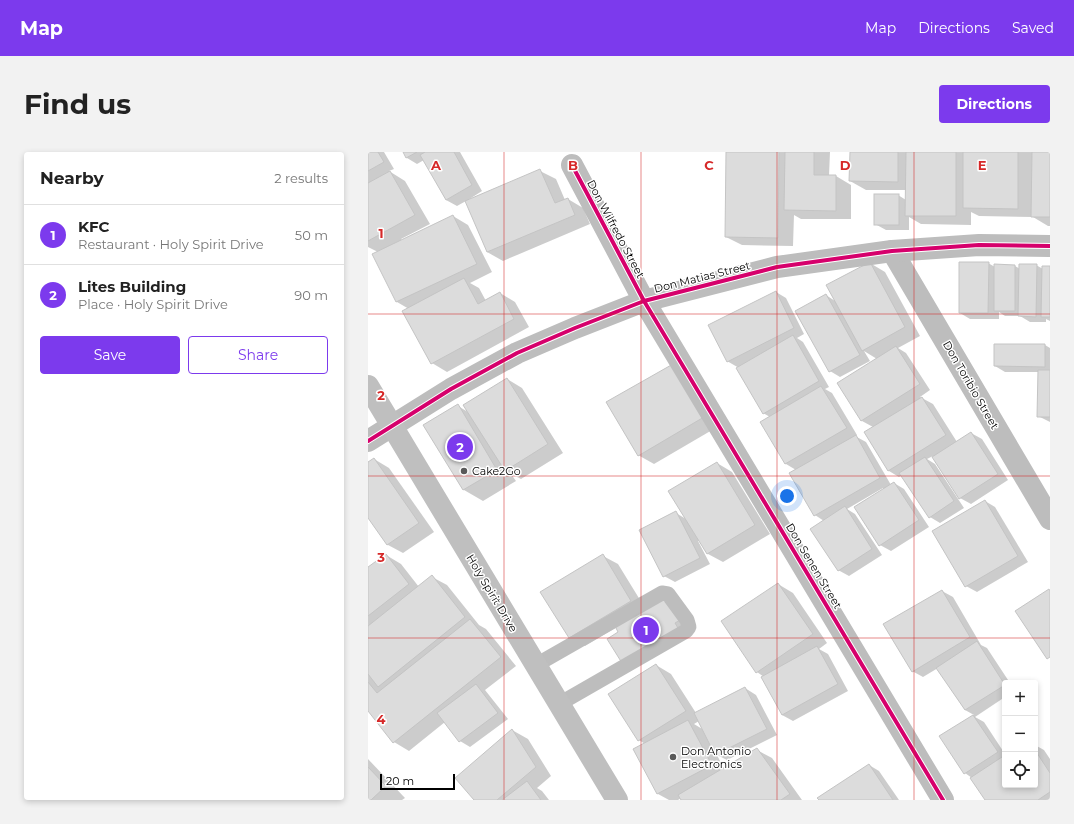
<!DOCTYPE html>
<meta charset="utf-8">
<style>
:root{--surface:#fff;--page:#f2f2f2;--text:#222;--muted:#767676;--line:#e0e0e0;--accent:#7c3aed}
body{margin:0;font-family:Montserrat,sans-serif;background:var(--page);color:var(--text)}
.controls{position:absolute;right:12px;bottom:12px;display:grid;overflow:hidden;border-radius:4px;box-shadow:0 2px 6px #0003}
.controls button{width:36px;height:36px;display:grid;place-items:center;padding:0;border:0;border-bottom:1px solid var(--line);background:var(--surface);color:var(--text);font:20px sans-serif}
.scale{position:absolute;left:12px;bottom:10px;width:75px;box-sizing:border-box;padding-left:4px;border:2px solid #000;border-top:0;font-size:11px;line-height:14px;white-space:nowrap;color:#000;-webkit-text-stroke:3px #fff;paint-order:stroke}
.you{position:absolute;left:419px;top:344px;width:14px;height:14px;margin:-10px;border:3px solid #fff;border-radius:50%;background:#1a73e8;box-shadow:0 0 0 6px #1a73e833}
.badge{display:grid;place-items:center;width:26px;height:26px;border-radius:50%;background:var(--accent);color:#fff;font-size:13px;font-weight:700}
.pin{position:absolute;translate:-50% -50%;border:2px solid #fff;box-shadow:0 1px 4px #0006}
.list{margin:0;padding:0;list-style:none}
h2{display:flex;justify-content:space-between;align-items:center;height:52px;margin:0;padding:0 16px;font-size:17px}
h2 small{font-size:13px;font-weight:400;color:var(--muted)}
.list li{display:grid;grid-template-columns:26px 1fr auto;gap:12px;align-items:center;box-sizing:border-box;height:60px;padding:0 16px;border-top:1px solid var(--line)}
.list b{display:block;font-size:15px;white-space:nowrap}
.list p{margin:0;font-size:13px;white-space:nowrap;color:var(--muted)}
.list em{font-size:13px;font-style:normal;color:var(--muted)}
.actions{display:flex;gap:8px;padding:12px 16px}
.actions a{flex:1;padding:9px 0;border:1px solid var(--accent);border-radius:4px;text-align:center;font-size:14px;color:var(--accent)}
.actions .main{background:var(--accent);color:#fff}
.icon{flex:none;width:22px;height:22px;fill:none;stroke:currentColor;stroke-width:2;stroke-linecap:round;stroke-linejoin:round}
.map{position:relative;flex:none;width:682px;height:648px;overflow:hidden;border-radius:4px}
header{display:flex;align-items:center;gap:24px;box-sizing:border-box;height:56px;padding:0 20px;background:var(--accent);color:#fff}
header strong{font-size:19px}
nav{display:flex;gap:22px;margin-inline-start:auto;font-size:14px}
.intro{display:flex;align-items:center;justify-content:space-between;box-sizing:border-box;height:96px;padding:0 24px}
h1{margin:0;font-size:28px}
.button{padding:10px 18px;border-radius:4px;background:var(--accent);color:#fff;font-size:14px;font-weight:700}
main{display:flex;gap:24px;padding:0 24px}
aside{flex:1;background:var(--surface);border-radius:4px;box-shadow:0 2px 6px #0003}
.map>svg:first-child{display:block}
</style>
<header>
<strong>Map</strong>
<nav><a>Map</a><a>Directions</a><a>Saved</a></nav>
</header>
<div class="intro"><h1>Find us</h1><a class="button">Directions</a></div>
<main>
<aside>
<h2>Nearby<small>2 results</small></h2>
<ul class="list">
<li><span class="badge">1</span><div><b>KFC</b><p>Restaurant · Holy Spirit Drive</p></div><em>50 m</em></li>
<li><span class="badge">2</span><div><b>Lites Building</b><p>Place · Holy Spirit Drive</p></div><em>90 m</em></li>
</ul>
<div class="actions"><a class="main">Save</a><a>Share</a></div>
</aside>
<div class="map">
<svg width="682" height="648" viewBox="0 0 682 648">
<rect width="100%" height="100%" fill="#fff"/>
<g fill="#0003" fill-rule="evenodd">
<polygon points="0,0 16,0 26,17 21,19 37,29 62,72 33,87 34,89 85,64 100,73 124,120 102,131 111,136 118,149 132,141 147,150 161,175 79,220 64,211 41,157 29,150 6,103 10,100 0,95"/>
<polygon points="36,0 92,0 114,39 100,48 100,49 172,19 188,27 197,48 200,47 215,56 222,72 135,109 119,100 98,49 89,54 78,48 56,8 49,12 39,6"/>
<polygon points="359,0 462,0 461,24 468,24 483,33 483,67 433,67 426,63 425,94 374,93 358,85"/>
<polygon points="483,0 682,0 682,74 680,74 665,65 611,64 603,60 603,73 553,72 541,65 541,78 518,78 507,72 530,43 538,48 538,38 498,38 482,29"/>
<polygon points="502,111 517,120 552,184 530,196 538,201 562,238 552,245 565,252 589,290 603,281 614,287 640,328 603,352 592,346 565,304 559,307 567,312 596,356 572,371 562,365 534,323 531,325 521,319 505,275 494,269 509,207 496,199 502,209 472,225 462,219 458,143 467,149"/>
<polygon points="620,111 627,115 647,114 652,117 668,113 675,117 682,115 682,169 678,167 678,170 662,170 652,164 637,164 631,160 631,167 602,167 592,161"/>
<polygon points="408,140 418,146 436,182 429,186 435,190 461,235 457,237 464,241 489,283 487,284 498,290 523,333 526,331 536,337 561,375 523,399 512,393 488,356 516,338 515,336 479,357 487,362 514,403 481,424 470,418 456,369 447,363 428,318 418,312 402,265 395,261 371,216 359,209"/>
<polygon points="677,193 682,196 682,270 670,264 671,220 637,220 627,214"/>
<polygon points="305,213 351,274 286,312 270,303"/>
<polygon points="139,227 154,236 195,301 153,327 143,322 148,329 115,349 96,338 90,254 100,260"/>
<polygon points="6,307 21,316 66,380 35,401 20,393 0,365 0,311"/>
<polygon points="349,311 364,320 402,382 355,410 340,402 331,388 330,389 342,412 307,430 296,424 308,361 318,367"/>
<polygon points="617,349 627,355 660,410 609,440 598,434"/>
<polygon points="18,403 33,412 51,435 64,425 79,433 111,473 118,477 148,514 117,538 140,567 102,595 92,589 77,570 41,599 26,590 0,558 0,416"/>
<polygon points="235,404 250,412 277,456 302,450 317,478 252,481 249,475 217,494 201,485"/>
<polygon points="410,432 425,441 459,491 451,497 460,502 480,539 425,569 414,563 396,525 389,520"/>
<polygon points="574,439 585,445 613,493 619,496 642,531 637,531 637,545 607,565 616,570 637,602 637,633 667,633 667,593 676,598 682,607 682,648 618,648 604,626 597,621 573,585 606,563 597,558 570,516 555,525 544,519"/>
<path d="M288,513l15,9 25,39 49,-25 11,7 21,40 -50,25 -10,-5 7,14 33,-19 15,8 30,42h-120l-1,-2 -3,2h-9l-11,-6 -13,-50 -6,-4zM331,569l5,9 -10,-6z"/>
<polygon points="144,578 160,587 183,624 169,636 174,639 181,648 108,648"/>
<polygon points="0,607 37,646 34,648 0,648"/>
<polygon points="501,613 511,619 531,648 452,648"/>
</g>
<g fill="#dcdcdc" stroke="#c4c4c4">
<polygon points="0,0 10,0 16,10 0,19"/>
<polygon points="35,0 49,0 38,6"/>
<polygon points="57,0 86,0 104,33 78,48 52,3"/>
<polygon points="358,0 411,0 410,86 357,85"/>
<polygon points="417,0 446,0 446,23 468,23 468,59 416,58"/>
<polygon points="482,0 530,0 530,30 481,29"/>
<polygon points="538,0 588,0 588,64 537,64"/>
<polygon points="595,0 650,0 650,57 595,56"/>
<polygon points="664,0 682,0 682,65 663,65"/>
<polygon points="172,17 187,51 200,46 207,63 119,100 97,49"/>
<polygon points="22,19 47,63 0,89 0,31"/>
<rect x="506" y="42" width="25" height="31"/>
<polygon points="85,63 109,112 28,150 4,102"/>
<polygon points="502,110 537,175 494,199 458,133"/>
<polygon points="591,110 621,110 620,161 591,161"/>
<polygon points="626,112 647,113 647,159 626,159"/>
<polygon points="651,112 669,112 668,165 650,164"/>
<polygon points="674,114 682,114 682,165 673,165"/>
<polygon points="96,126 110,152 132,140 146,167 63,212 34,159"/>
<polygon points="408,139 426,176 359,210 340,173"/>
<polygon points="458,142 492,203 461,220 427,159"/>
<polygon points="425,183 451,229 395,262 368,216"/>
<polygon points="626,192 677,192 677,215 626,214"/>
<polygon points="528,194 552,232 493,269 469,231"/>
<polygon points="305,212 336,265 270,304 238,250"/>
<polygon points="670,218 682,218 682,265 669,265"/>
<polygon points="139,226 180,292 137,319 95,253"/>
<polygon points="453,234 479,276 417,312 392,270"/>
<polygon points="554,245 578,283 520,319 496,280"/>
<polygon points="90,252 129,318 95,338 55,273"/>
<polygon points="603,280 630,322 591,347 564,305"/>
<polygon points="488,283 512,326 446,364 421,321"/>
<polygon points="557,305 586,349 561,366 531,321"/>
<polygon points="6,306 51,371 19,393 0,366 0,310"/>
<polygon points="349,310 387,373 339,402 300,339"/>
<polygon points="526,330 551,368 511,394 486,355"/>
<polygon points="617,348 650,404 597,435 564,379"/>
<polygon points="477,354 504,397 470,419 442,377"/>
<polygon points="308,359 332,406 295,425 271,378"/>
<polygon points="18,402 41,432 0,464 0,415"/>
<polygon points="235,402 263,449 201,486 172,440"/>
<polygon points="64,423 97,465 10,535 0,522 0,474"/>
<polygon points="410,431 445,482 388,521 353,469"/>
<polygon points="681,437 682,439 682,505 679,507 647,459"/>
<polygon points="574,438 602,485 544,520 515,472"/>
<polygon points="294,444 314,467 307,471 310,476 254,511 239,487 250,480 247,474"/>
<polygon points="102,467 133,505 25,591 0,559 0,530 9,541"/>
<polygon points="609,489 637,533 597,558 568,516"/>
<polygon points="449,494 470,532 414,563 393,525"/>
<polygon points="288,512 318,559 270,589 240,542"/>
<polygon points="108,532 130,561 91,590 69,561"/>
<polygon points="377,535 399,577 347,603 326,561"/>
<polygon points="605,563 630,600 596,622 571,584"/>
<polygon points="320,568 344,613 289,642 265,597"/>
<polygon points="144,577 168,615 129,648 106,648 87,626"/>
<polygon points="389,596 422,642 413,648 313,648 310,643"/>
<polygon points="667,598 682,621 682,640 670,648 617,648 602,626 637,603 637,633 667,633"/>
<polygon points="501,612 525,648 451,648 449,646"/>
<polygon points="0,615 18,634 3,648 0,648"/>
<polygon points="159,629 173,648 134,648"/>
</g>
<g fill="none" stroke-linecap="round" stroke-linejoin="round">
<polyline stroke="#bdbdbd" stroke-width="15" points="168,513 294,441 300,442 319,468 321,475 318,479 191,552"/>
<g stroke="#bdbdbd" stroke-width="22">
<polyline points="204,13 276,149 575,648"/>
<polyline points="524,99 682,367"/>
<polyline points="0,289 83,237 149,201 207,176 276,149 409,115 524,99 611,93 682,94"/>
</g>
<polyline stroke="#bfbfbf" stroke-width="22" points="0,234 249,648"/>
<defs>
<g id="cycleway">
<polyline points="204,13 276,149 575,648"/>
<polyline points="0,289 83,237 149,201 207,176 276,149 409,115 524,99 611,93 682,94"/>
</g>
</defs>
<use href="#cycleway" stroke="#fff" stroke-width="6"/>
<use href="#cycleway" stroke="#d6006c" stroke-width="4"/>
</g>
<path fill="none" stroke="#d62828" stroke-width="1" stroke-opacity="0.55" d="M136,0v648M273,0v648M409,0v648M546,0v648M0,162h682M0,324h682M0,486h682"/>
<g fill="#595959" stroke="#fff" stroke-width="1.5">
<circle cx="96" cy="319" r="4"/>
<circle cx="305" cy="605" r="4"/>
</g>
<g text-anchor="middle" stroke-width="3" stroke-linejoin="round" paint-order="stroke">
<g font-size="11" fill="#000" stroke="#fff">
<text transform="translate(248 77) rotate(62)" y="4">Don Wilfredo Street</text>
<text transform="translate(334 125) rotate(-14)" y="4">Don Matias Street</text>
<text transform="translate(603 233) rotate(60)" y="4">Don Toribio Street</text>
<text transform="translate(446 414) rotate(59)" y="4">Don Senen Street</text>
<text transform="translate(124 441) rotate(59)" y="4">Holy Spirit Drive</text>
</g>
<g font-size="11" fill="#000" stroke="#fff" text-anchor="start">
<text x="104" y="323">Cake2Go</text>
<text x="313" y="603">Don Antonio<tspan x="313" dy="13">Electronics</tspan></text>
</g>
</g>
<g font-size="13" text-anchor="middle" font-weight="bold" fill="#d62828" stroke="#fff" stroke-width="3" stroke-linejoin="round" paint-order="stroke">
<text x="68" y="18">A</text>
<text x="205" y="18">B</text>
<text x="341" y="18">C</text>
<text x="477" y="18">D</text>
<text x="614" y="18">E</text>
<text x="13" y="86">1</text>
<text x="13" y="248">2</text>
<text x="13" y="410">3</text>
<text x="13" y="572">4</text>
</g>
</svg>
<div class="controls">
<button>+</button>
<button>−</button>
<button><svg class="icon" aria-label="locate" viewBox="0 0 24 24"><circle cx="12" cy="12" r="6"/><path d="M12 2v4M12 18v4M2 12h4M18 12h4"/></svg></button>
</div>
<div class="scale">20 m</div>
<div class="you"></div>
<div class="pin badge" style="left:278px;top:478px">1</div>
<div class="pin badge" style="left:92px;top:295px">2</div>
</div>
</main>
